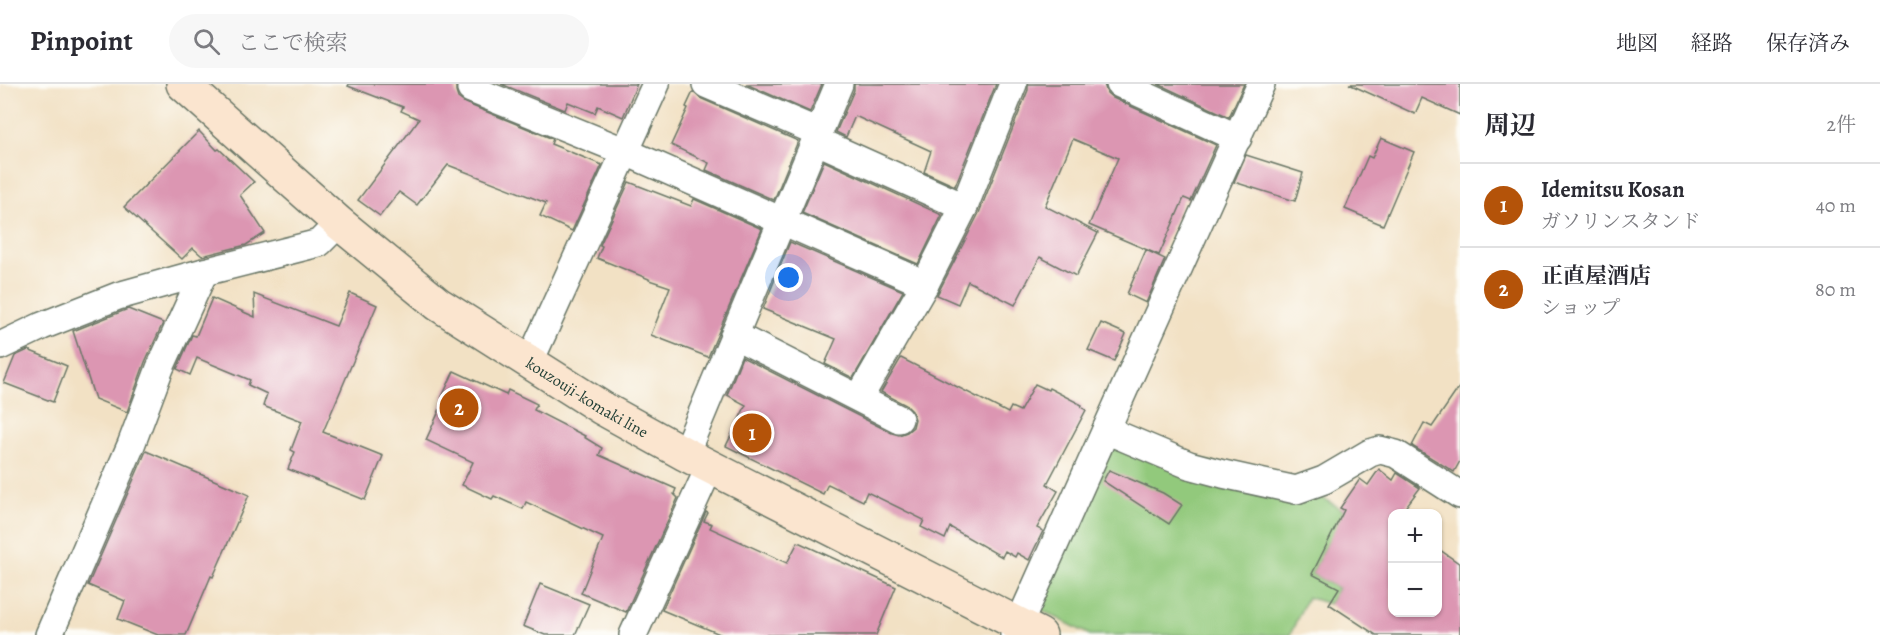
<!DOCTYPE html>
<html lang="ja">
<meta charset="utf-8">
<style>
:root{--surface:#fff;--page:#f7f7f7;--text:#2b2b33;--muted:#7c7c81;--line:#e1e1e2;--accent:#b45309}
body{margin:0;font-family:Alegreya,"Noto Serif JP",serif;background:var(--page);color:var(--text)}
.controls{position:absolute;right:18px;bottom:18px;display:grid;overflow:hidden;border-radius:12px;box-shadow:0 2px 4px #0004}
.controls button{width:54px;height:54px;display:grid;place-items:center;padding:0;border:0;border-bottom:2px solid var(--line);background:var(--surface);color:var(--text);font:30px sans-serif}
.you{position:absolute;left:789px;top:194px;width:21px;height:21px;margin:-15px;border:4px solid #fff;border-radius:50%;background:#1a73e8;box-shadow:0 0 0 9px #1a73e833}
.badge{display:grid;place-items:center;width:39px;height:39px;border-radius:50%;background:var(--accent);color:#fff;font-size:20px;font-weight:700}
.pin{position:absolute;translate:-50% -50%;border:3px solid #fff;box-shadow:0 2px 6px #0006}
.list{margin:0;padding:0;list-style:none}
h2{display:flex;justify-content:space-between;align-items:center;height:78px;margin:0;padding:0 24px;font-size:26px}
h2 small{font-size:20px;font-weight:400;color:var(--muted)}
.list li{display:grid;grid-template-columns:39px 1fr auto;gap:18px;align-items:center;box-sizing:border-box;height:84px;padding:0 24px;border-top:2px solid var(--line)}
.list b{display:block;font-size:22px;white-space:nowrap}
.list p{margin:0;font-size:20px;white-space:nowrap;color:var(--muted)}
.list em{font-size:20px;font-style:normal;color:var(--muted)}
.icon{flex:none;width:33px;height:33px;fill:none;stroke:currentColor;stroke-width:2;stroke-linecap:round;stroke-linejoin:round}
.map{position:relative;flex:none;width:1460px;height:551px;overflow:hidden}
header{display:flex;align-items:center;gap:36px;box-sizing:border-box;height:84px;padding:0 30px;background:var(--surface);border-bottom:2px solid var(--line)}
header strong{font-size:28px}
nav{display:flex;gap:33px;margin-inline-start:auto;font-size:21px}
.search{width:420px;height:54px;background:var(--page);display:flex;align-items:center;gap:15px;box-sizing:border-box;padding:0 21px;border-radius:33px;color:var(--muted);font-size:22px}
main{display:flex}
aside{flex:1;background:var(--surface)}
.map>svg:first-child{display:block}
</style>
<header>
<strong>Pinpoint</strong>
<div class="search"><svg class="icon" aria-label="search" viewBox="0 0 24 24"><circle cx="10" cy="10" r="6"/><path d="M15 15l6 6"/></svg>ここで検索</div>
<nav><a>地図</a><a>経路</a><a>保存済み</a></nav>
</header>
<main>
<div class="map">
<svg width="1460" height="551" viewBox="0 0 1460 551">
<rect width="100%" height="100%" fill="#fdfcf7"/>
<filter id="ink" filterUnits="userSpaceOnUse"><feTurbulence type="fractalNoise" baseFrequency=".0167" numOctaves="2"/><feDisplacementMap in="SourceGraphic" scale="12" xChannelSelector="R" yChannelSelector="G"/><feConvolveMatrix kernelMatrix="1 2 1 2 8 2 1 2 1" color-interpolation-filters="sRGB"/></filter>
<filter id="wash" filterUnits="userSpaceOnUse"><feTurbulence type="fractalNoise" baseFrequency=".008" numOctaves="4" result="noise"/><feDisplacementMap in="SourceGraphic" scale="24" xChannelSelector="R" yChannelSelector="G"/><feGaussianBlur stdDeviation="1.35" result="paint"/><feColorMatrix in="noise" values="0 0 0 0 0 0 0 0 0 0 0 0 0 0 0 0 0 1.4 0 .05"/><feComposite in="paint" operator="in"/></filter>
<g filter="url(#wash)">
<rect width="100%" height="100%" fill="#f2e1c4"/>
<polygon fill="#92c97c" stroke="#588358" stroke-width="1.5" points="1106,346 1315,410 1349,429 1326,462 1312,490 1338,504 1329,520 1307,513 1290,551 1090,551 1028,519"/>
<g id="blocks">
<g fill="#dc96b2">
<polygon points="349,0 456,0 456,8 458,14 465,19 553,55 551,60 602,81 572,147 540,132 546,119 448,81 417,121 399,108 380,132 358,116 419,35 401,27 403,23 348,2"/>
<polygon points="501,0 637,0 623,33 598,22 595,29 568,18 565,26"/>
<polygon points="746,0 822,0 810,28"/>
<polygon points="854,0 996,0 955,102 924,88 931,67 855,32 846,53 836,48 854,6"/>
<polygon points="1028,0 1104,0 1107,9 1113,14 1216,61 1191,117 1184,114 1159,171 1089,141 1118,74 1073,55 1045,122 1098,149 1076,192 1040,173 1015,221 968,197 958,220 937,211 979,129 1028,6"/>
<polygon points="1158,0 1244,0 1229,33"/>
<polygon points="1349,0 1460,0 1460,31 1422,14 1415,30"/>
<polygon points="693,8 700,14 798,57 774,116 706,86 709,79 671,61 688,24 686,23"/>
<polygon points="199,47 217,66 219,65 254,98 240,111 265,149 246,161 202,172 193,164 182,175 124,123"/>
<polygon points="1381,54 1414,68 1383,141 1345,125 1368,72 1372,74"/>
<polygon points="1246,71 1303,89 1295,117 1234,98"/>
<polygon points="824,77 942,131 918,180 802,129"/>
<polygon points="629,98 691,122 694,115 762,145 708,273 651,251 670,203 649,196 649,195 597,174 602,162 600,161"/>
<polygon points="790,158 903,207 853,294 825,280 836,255 763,225"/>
<polygon points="1146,166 1165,175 1146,219 1127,210"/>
<polygon points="350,209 377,221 323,348 383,372 365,416 288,385 295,368 291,366 302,337 263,322 267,310 248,301 250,296 197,274 190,291 177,285 192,251 196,252 212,214 255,233 254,210 336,242"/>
<polygon points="128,225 163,239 145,278 127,328 95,315 73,247"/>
<polygon points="1101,239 1126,250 1114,277 1088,266"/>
<polygon points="28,266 67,282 53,318 4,299 15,272"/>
<polygon points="742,273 892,349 899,351 907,348 913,343 915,335 912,327 906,321 881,308 901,274 1008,329 1011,323 1020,327 1035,300 1048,306 1049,304 1082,321 1081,323 1086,326 1047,400 1058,407 1037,444 1043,447 1029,476 1017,469 1015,473 1005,467 1002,473 950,443 945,455 921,443 924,436 867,408 863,417 828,400 823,410 726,362 746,321 727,311"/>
<polygon points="454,287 506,311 508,306 537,320 534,326 585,352 584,353 602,364 599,371 676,405 674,410 678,414 626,528 581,509 603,454 526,418 523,425 494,412 492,415 462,401 473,378 426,356 445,314 442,313"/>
<polygon points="1460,302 1460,377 1454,388 1412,362 1424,339 1432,343"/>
<polygon points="146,367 249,411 213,493 211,492 186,551 158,551 118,535 125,517 88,501"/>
<polygon points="1379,385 1393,396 1397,389 1420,404 1401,429 1392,429 1392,528 1437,528 1437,464 1460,480 1460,551 1376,551 1329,520 1339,504 1312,490 1344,426 1340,424 1360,395 1368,401"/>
<polygon points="1109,386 1163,409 1182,421 1169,440 1103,397"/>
<polygon points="706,428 708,429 704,437 712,440 710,444 787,479 798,458 896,503 876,551 722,551 662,526"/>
<polygon points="540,500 589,520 575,551 545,551 523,542"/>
</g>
</g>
</g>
<g filter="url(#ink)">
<use href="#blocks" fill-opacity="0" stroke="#697666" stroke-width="1.5"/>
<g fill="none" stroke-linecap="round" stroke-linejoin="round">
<defs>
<g id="street">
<polyline points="473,0 471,5 626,68 925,200"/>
<polyline points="706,0 818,48"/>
<polyline points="1120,0 1238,54"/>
<polyline points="815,56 964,123"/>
<polyline points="734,251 899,335"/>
<polyline points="0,262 42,242 118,212 204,188 319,159 339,139"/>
<polyline points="530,277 656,0"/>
<polyline points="859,314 925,200 964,123 1013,0"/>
<polyline points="1106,346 1189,381 1223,390 1296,406 1324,396 1370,369 1380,366 1396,370 1460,411"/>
<polyline points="685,370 839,0"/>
<polyline points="49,551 131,361 160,284 204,188"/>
<polyline points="633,551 710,382"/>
<polyline points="1014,551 1261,0"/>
</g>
<g id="secondary">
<path id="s1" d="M183,0l156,139 99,81 164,104 83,46 355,181"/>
</g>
</defs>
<use href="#street" stroke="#697666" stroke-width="30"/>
<use href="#secondary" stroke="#697666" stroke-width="36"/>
<use href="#street" stroke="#fff" stroke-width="27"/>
<use href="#secondary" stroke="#fbe5cf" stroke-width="33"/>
</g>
</g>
<g text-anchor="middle" stroke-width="5" stroke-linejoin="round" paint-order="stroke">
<g font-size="16" fill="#1f3d34" stroke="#fdfcf7">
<text dy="6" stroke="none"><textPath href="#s1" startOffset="513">kouzouji-komaki line</textPath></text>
</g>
</g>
</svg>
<div class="controls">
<button>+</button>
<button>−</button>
</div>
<div class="you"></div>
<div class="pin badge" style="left:752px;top:349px">1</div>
<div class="pin badge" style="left:459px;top:324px">2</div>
</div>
<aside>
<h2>周辺<small>2件</small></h2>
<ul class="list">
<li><span class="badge">1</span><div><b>Idemitsu Kosan</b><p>ガソリンスタンド</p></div><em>40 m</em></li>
<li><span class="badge">2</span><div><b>正直屋酒店</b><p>ショップ</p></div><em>80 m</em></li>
</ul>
</aside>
</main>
